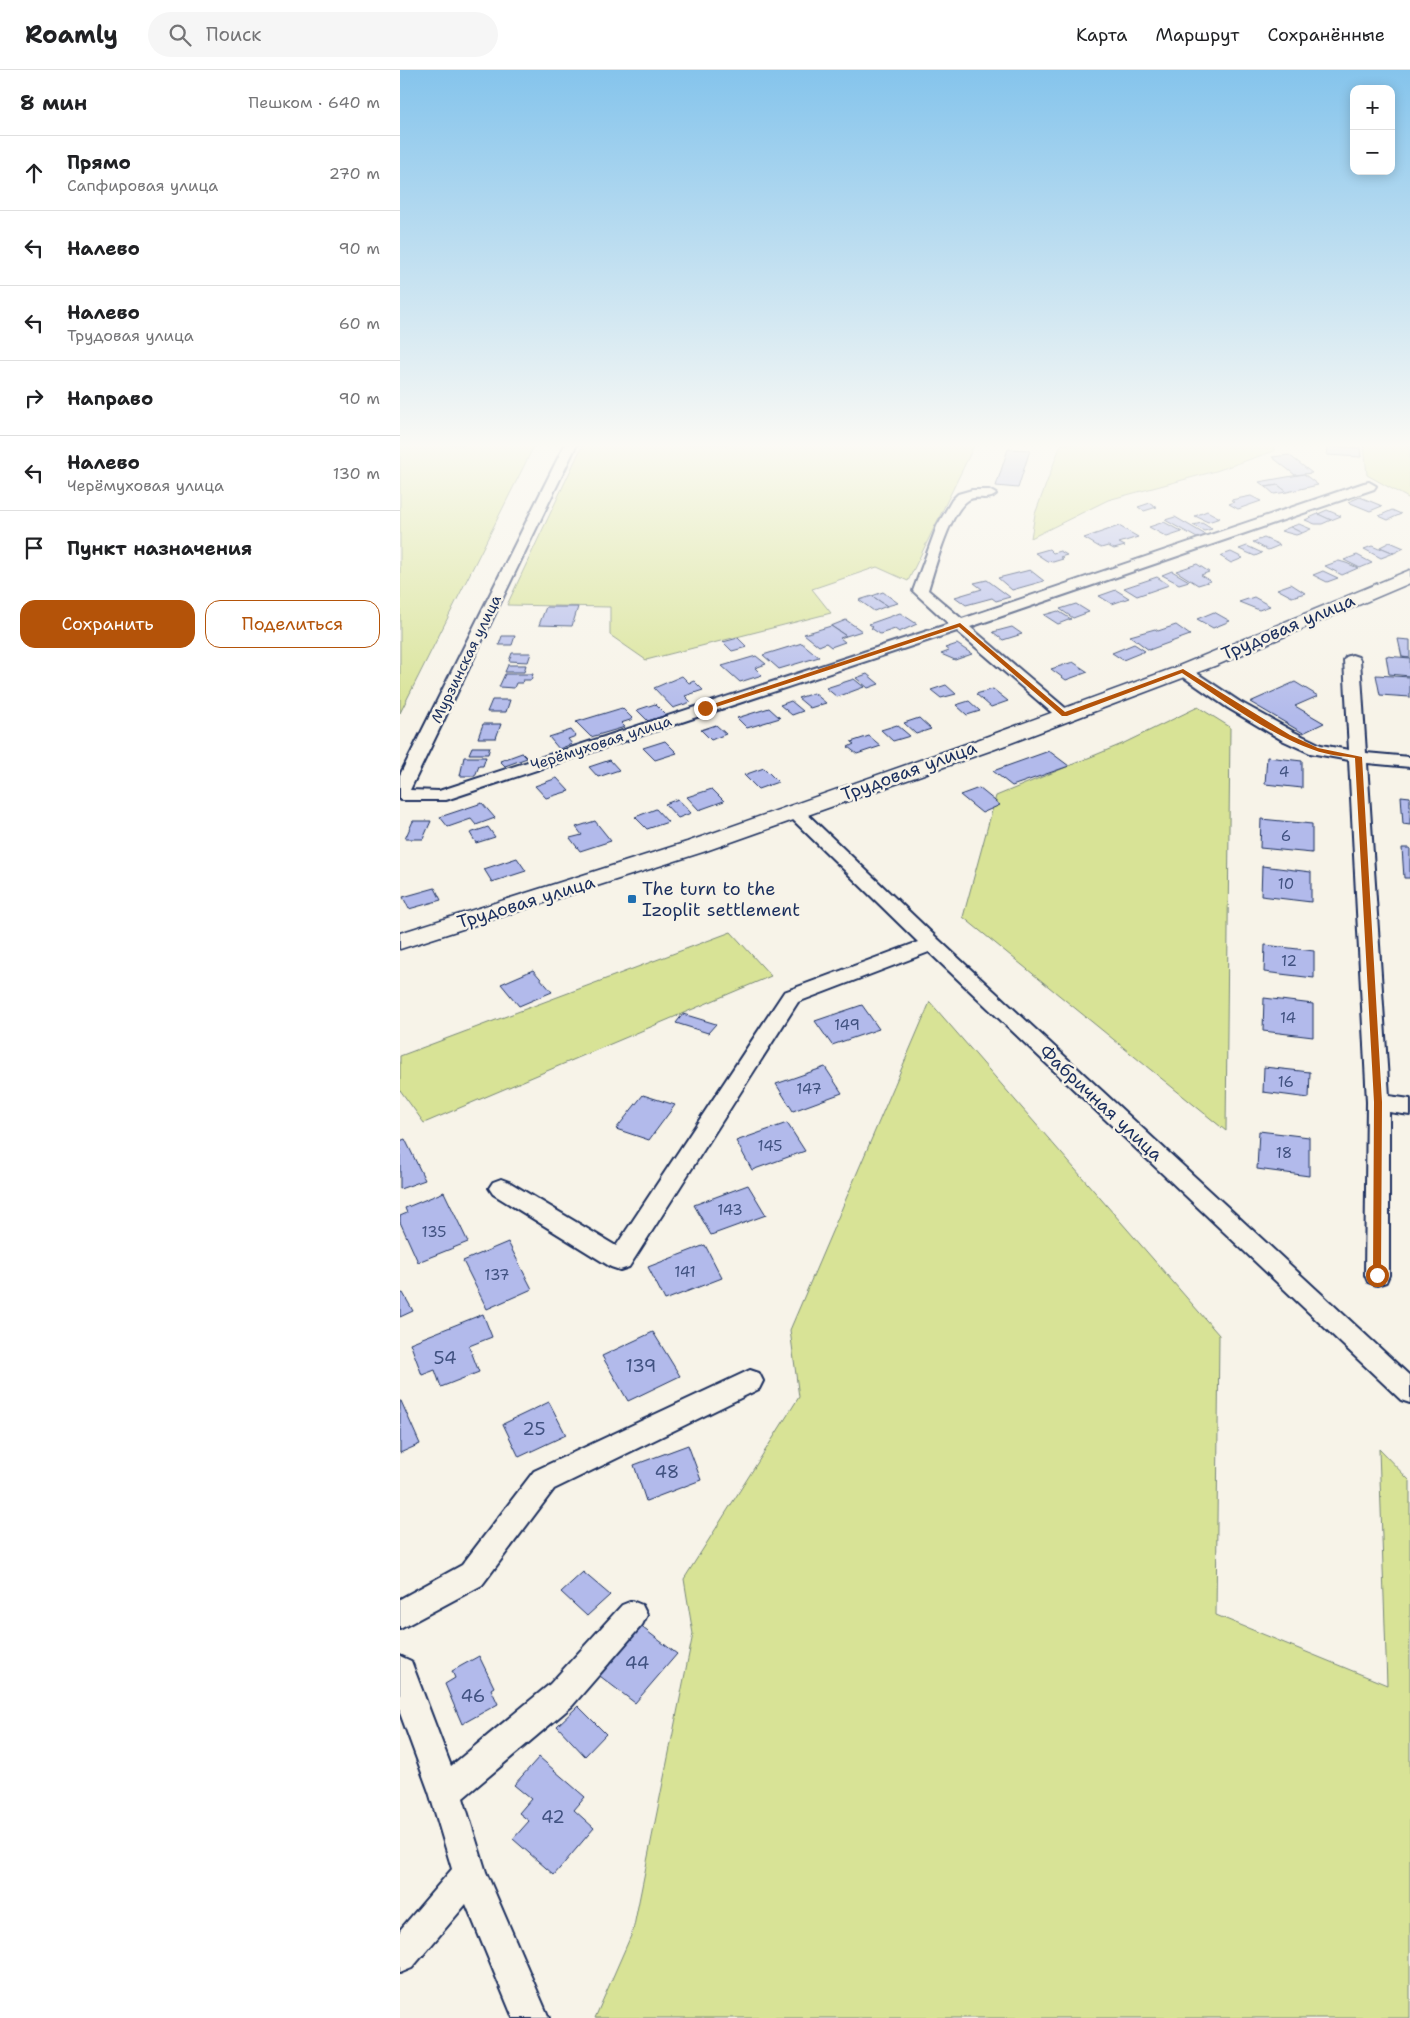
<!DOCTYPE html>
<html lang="ru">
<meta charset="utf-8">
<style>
:root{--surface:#fff;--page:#f6f6f6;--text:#202124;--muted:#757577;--line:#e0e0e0;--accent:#b45309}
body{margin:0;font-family:"Shantell Sans",sans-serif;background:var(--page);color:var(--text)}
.controls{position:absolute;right:15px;top:15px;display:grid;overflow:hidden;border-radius:10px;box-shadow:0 2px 12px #0003}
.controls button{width:45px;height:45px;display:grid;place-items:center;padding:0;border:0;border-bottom:1px solid var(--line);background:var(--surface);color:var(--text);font:25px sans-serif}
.stop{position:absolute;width:15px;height:15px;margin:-11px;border:4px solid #b45309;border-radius:50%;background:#fff}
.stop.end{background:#b45309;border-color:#fff;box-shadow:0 1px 5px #0008}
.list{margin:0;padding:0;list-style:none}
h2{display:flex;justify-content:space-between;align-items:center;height:65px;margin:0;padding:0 20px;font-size:21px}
h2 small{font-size:16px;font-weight:400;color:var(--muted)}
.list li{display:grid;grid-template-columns:32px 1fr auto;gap:15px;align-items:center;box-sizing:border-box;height:75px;padding:0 20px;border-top:1px solid var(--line)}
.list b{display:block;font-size:19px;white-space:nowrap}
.list p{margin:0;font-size:16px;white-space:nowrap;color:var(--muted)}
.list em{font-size:16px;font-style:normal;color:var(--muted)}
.actions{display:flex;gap:10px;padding:15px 20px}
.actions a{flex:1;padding:11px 0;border:1px solid var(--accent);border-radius:15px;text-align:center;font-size:18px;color:var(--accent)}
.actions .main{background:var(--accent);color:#fff}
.icon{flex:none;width:28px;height:28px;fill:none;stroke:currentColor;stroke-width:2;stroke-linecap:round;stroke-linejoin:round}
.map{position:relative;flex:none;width:1010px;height:1948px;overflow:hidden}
header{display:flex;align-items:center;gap:30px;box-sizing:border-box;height:70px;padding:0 25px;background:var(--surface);border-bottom:1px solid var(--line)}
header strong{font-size:24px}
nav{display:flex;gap:28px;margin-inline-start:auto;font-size:18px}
.search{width:350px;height:45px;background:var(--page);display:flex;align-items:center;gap:12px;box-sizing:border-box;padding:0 18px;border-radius:28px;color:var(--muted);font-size:19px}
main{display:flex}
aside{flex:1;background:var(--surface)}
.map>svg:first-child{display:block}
</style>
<header>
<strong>Roamly</strong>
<div class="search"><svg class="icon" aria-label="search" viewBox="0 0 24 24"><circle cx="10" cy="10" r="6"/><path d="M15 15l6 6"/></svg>Поиск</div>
<nav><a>Карта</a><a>Маршрут</a><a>Сохранённые</a></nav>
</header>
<main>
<aside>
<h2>8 мин<small>Пешком · 640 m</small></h2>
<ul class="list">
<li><svg class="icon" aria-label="ahead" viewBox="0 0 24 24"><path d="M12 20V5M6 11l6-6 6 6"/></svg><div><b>Прямо</b><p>Сапфировая улица</p></div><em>270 m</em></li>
<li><svg class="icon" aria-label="left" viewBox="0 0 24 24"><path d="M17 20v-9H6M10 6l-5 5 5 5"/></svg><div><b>Налево</b></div><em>90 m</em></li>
<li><svg class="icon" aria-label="left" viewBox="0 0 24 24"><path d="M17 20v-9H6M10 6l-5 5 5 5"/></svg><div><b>Налево</b><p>Трудовая улица</p></div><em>60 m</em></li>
<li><svg class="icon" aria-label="right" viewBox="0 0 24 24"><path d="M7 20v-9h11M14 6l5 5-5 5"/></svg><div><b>Направо</b></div><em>90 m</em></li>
<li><svg class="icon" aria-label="left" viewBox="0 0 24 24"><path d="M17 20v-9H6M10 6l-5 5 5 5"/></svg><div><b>Налево</b><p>Черёмуховая улица</p></div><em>130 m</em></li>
<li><svg class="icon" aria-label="arrive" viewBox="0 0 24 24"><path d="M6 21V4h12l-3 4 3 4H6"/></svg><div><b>Пункт назначения</b></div></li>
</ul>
<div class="actions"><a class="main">Сохранить</a><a>Поделиться</a></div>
</aside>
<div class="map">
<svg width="1010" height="1948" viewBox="0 0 1010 1948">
<rect width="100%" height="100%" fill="#f7f3e8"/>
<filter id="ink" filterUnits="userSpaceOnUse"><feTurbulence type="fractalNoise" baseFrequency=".02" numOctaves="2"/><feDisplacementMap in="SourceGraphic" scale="10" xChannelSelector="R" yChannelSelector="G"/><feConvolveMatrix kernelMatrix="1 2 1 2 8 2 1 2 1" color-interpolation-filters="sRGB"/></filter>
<g filter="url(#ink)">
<g fill="#d8e396" stroke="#7a897a">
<polygon points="0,374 135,374 0,643"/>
<polygon points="183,374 575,374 508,511 477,497 412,519 431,543 246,590 210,565 210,537 107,535"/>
<polygon points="661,374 874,374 874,381 816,401 708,430 631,468 635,444"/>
<polygon points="964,374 1010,374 1010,429 967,405"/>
<polygon points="798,637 830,657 826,1061 563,847 596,726 722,674"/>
<polygon points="331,862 371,906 24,1053 0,1020 0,986"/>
<polygon points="530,932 819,1265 816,1545 987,1615 979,1379 1010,1411 1010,1948 195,1948 233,1861 293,1564 284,1509 399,1327 390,1260"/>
</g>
<g fill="#b2baeb" stroke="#1b2f5e">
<polygon points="926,376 960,378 961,387 927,385"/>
<polygon points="608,379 630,380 618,418 596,416"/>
<polygon points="889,385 912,403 895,405 872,387"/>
<polygon points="904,404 918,415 887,422 878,415 866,417 859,412"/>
<polygon points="878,415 887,422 874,424 866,417"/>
<polygon points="851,426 861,431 838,439 829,434 834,432 831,430"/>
<polygon points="960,427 982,436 970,441 948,432"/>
<polygon points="750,433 757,437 744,441 738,437"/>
<polygon points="927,440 941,446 931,450 918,444"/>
<polygon points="992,440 1001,444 988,450 979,446"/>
<polygon points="807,441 820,448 808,452 795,446"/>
<polygon points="918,444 931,450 922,454 915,454 905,450"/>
<polygon points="775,447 806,465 797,468 765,450"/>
<polygon points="764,452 782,462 767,467 749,457"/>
<polygon points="802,453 812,459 804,461 793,455"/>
<polygon points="899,454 911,459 902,463 890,457"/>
<polygon points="719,456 738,467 719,473 725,476 714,479 708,476 701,478 684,468"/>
<polygon points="890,457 902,463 896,465 881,461"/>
<polygon points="864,468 880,475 868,480 853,472"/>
<polygon points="990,472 1004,478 994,483 980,477"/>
<polygon points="847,476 862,483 855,486 839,479"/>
<polygon points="972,476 979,479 982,478 994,483 981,488 964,479"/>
<polygon points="649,479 653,483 660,481 667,485 660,487 663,489 653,492 647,491 635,483"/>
<polygon points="831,482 843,488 831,493 820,486"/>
<polygon points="957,485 972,493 960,498 944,490"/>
<polygon points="939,491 946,493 958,498 942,505 925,496"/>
<polygon points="797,494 809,502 801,505 811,511 798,515 776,501"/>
<polygon points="630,500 644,511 612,520 598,508"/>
<polygon points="772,501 789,511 779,514 762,505"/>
<polygon points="923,501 938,508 927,512 913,505"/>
<polygon points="757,507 769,515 737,526 724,518"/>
<polygon points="587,510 610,527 596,531 592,528 566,535 555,527 582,519 574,513"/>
<polygon points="891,514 905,523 892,527 877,519"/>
<polygon points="716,520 729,528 712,534 699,526"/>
<polygon points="483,522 498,533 487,536 472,526"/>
<polygon points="472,526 487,536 474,541 459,530"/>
<polygon points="854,527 870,536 859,540 839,532"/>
<polygon points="676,534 689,542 673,548 660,539"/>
<polygon points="146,537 178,537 172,556 139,555"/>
<polygon points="658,541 671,549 658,554 644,545"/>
<polygon points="814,542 830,551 813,558 797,549"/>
<polygon points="500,543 517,554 499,562 495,559 480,564 471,558 473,557 469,554"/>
<polygon points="446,550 462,561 446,566 431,556"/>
<polygon points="776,555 790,565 749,580 730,566 755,559 758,561"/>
<polygon points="431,556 446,566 440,568 445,572 431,577 426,573 419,576 404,564"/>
<polygon points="612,557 622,564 603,570 593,562"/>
<polygon points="102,566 115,566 112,575 99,575"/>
<polygon points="338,568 347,577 332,581 323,572"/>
<polygon points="998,569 1010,570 1010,588 1002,587"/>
<polygon points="402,573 419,587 379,599 363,585"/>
<polygon points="557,574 572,584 555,590 541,584 549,581 545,578"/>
<polygon points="734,574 745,581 723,590 712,583"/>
<polygon points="112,583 131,583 128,592 109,591"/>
<polygon points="356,586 366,594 355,598 362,605 340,612 322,596"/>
<polygon points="986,586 1010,588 1010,606 989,604"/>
<polygon points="673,592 688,602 666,610 651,599"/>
<polygon points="108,595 126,595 124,602 105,602"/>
<polygon points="105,604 133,604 131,610 123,610 122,613 116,613 114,618 99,617"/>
<polygon points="467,604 479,614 468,618 456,608"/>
<polygon points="976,605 1010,607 1010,627 980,625"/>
<polygon points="282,606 289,613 294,611 303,620 285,626 291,632 273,638 254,618"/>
<polygon points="454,609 464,617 437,627 426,618"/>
<polygon points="895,612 918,626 895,636 924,653 903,663 850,632"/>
<polygon points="546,615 556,624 541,628 531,620"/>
<polygon points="593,619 608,631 591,637 576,624"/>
<polygon points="414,623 426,633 410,638 398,628"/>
<polygon points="92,630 110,630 106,642 87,642"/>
<polygon points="391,631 403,641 392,645 380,635"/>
<polygon points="569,631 580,641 567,645 556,635"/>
<polygon points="255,634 266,645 248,651 237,640"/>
<polygon points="222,638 233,649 221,653 225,657 191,667 176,652"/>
<polygon points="369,638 380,648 347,658 337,648"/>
<polygon points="519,648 531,659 516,664 504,653"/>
<polygon points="83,654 101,654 96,668 78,668"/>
<polygon points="316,655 326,664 311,670 301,660"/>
<polygon points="497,655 510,666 493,671 481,660"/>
<polygon points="171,660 176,666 168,669 172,674 159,679 149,667"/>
<polygon points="469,666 481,676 457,684 448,677 454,674 451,672"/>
<polygon points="265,671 277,683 255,690 243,678"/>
<polygon points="72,677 90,677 88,684 69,684"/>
<polygon points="649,681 669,696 612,716 593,701"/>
<polygon points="122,683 127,688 105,696 100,691"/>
<polygon points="64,687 86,687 83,696 79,696 75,706 60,706"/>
<polygon points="867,687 902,691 902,718 865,714"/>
<polygon points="210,690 219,700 198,707 189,697"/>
<polygon points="364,698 378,712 358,719 344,705"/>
<polygon points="157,708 169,721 146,728 135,716"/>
<polygon points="579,718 600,735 582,743 560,725"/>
<polygon points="312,719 324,731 299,740 287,727"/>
<polygon points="1001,726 1010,727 1010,755 1003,754"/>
<polygon points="278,729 291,743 278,748 265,734"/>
<polygon points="82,733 95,748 76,755 71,749 48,757 40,747"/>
<polygon points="256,739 268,752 247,759 235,747"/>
<polygon points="861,749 912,754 912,783 860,778"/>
<polygon points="13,751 31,751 23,769 5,769"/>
<polygon points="195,751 211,771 180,781 170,768 182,765 176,757"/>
<polygon points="88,757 95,767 76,773 70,763"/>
<polygon points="1002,778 1010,778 1010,808 1004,808"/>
<polygon points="117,788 126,801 92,812 84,799"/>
<polygon points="862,796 911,802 911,832 861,826"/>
<polygon points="35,818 41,830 9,839 3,827"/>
<polygon points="865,875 914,881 914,908 864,902"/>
<polygon points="133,900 152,922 119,936 101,914"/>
<polygon points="864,928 913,934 913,967 863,961"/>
<polygon points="462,935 479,959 432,975 415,951"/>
<polygon points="283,944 316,954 308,963 276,953"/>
<polygon points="425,997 442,1023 393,1041 376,1014"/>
<polygon points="864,997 910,1002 909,1028 863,1022"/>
<polygon points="243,1025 275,1035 249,1070 216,1059"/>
<polygon points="387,1053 405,1081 352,1100 336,1071"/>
<polygon points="859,1061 909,1067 909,1106 857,1099"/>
<polygon points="5,1069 25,1110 0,1119 0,1071"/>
<polygon points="348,1115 366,1145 311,1165 294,1135"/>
<polygon points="44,1122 68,1172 18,1192 0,1152 0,1146 7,1143 5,1138"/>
<polygon points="108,1172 132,1219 87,1239 63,1191"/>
<polygon points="305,1175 322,1208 265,1230 248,1197"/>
<polygon points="3,1223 13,1241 0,1247 0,1224"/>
<polygon points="83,1244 92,1267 69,1276 79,1302 41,1317 35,1300 22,1305 10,1273"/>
<polygon points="253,1262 280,1306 228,1331 202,1286"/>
<polygon points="1,1331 20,1374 0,1383 0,1331"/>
<polygon points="149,1332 166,1365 119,1387 103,1354"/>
<polygon points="288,1375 301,1410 246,1431 234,1395"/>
<polygon points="183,1502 210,1525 187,1546 161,1522"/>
<polygon points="239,1555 277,1584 235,1633 196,1603"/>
<polygon points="79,1586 94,1617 91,1619 98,1634 62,1654 45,1614 55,1608 52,1601"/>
<polygon points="178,1636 206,1664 185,1686 157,1656"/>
<polygon points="139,1687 185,1727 174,1740 194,1758 154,1805 113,1769 129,1751 119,1743 131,1729 114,1715"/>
</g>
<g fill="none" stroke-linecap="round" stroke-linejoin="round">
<defs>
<g id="minor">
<path d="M165,374h12l-167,346 29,1 510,-167 -36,-33 24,-65 15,-26 6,-6 14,-4h17l7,4c-7,8 -21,0 -29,7 -18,13 -32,67 -39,89l34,29 402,-136 5,-1 7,4 -2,3 -404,138 100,85 2,3 -2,3h-12l-101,-87 -511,169h-46v-25z"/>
<polygon points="952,585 958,587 960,590 966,683 1010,687 1010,697 967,693 989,1026 1010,1029 1010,1045 989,1042 989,1205 986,1212 977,1215 968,1212 965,1205 967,1032 949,690 910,683 882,670 828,638 775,601 777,598 789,598 840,632 894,662 921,675 949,680 944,590 946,587"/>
<polygon points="395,737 401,738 539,870 1010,1306 1010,1333 1001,1330 529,882 398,932 229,1197 220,1200 211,1197 93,1124 89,1118 93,1112 101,1109 109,1112 216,1176 384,922 518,872 389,746 386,742 389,738"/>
<polygon points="350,1300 359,1303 363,1311 359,1319 154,1419 82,1515 0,1559 0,1529 62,1495 134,1401"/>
<polygon points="232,1531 242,1535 247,1545 242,1555 172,1636 63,1728 86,1802 149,1948 113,1948 66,1834 12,1898 0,1903 0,1860 52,1799 29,1722 0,1643 0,1586 11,1591 51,1696 150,1614 222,1535"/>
</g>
<polygon id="major" points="1010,500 1010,513 817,595 595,679 303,782 0,879 0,863 287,772 580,669 774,598"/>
</defs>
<use href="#minor" stroke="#1b2f5e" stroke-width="4"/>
<use href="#major" stroke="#1b2f5e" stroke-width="3"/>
<use href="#minor" fill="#f7f3e8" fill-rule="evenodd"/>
<use href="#major" fill="#f7f3e8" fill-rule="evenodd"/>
</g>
</g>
<linearGradient id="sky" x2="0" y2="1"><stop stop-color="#85c4ec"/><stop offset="0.58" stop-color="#fbfaf5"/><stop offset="1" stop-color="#fbfaf5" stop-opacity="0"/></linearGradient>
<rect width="1010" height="647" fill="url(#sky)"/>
<path fill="#b45309" d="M560,553l105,89 118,-43 107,66 28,13 44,9 20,345 -1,175h-7l-1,-2 1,-173 -19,-344c-13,-2 -28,-3 -41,-8 -43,-14 -94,-52 -132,-77l-115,43h-5l-103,-89 -252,83 -6,-2z"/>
<rect fill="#1f6fb2" stroke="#f7f3e8" stroke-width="2" x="227" y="824" width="10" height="10" rx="2.5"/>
<g text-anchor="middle" stroke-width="5" stroke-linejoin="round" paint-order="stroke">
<g font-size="15" fill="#1b2f5e" stroke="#f7f3e8">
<text transform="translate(66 589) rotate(-64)" y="5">Мурзинская улица</text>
<text transform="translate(201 673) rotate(-18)" y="5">Черёмуховая улица</text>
</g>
<g font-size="15" fill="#415281">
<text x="884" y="707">4</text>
<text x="886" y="771">6</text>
<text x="886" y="819">10</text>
<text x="889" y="896">12</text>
<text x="888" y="953">14</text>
<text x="447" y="960">149</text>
<text x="886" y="1017">16</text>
<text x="409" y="1024">147</text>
<text x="370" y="1081">145</text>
<text x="884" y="1088">18</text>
<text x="330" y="1145">143</text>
<text x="34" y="1167">135</text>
<text x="285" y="1207">141</text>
<text x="97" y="1210">137</text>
</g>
<g font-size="18" fill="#1b2f5e" stroke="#f7f3e8">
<text transform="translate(888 557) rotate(-23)" y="6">Трудовая улица</text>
<text transform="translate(509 701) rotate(-20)" y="6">Трудовая улица</text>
<text transform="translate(126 832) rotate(-17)" y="6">Трудовая улица</text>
<text transform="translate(701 1033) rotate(43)" y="6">Фабричная улица</text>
</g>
<g font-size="18" fill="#1b2f5e" stroke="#f7f3e8" text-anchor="start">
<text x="242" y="825">The turn to the<tspan x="242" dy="21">Izoplit settlement</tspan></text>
</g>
<g font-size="18" fill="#415281">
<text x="45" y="1294">54</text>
<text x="241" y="1302">139</text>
<text x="134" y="1365">25</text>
<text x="267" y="1408">48</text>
<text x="237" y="1599">44</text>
<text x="73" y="1632">46</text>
<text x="153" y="1753">42</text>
</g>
</g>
</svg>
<div class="controls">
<button>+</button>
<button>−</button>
</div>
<div class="stop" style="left:977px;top:1205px"></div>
<div class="stop end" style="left:305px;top:638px"></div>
</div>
</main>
